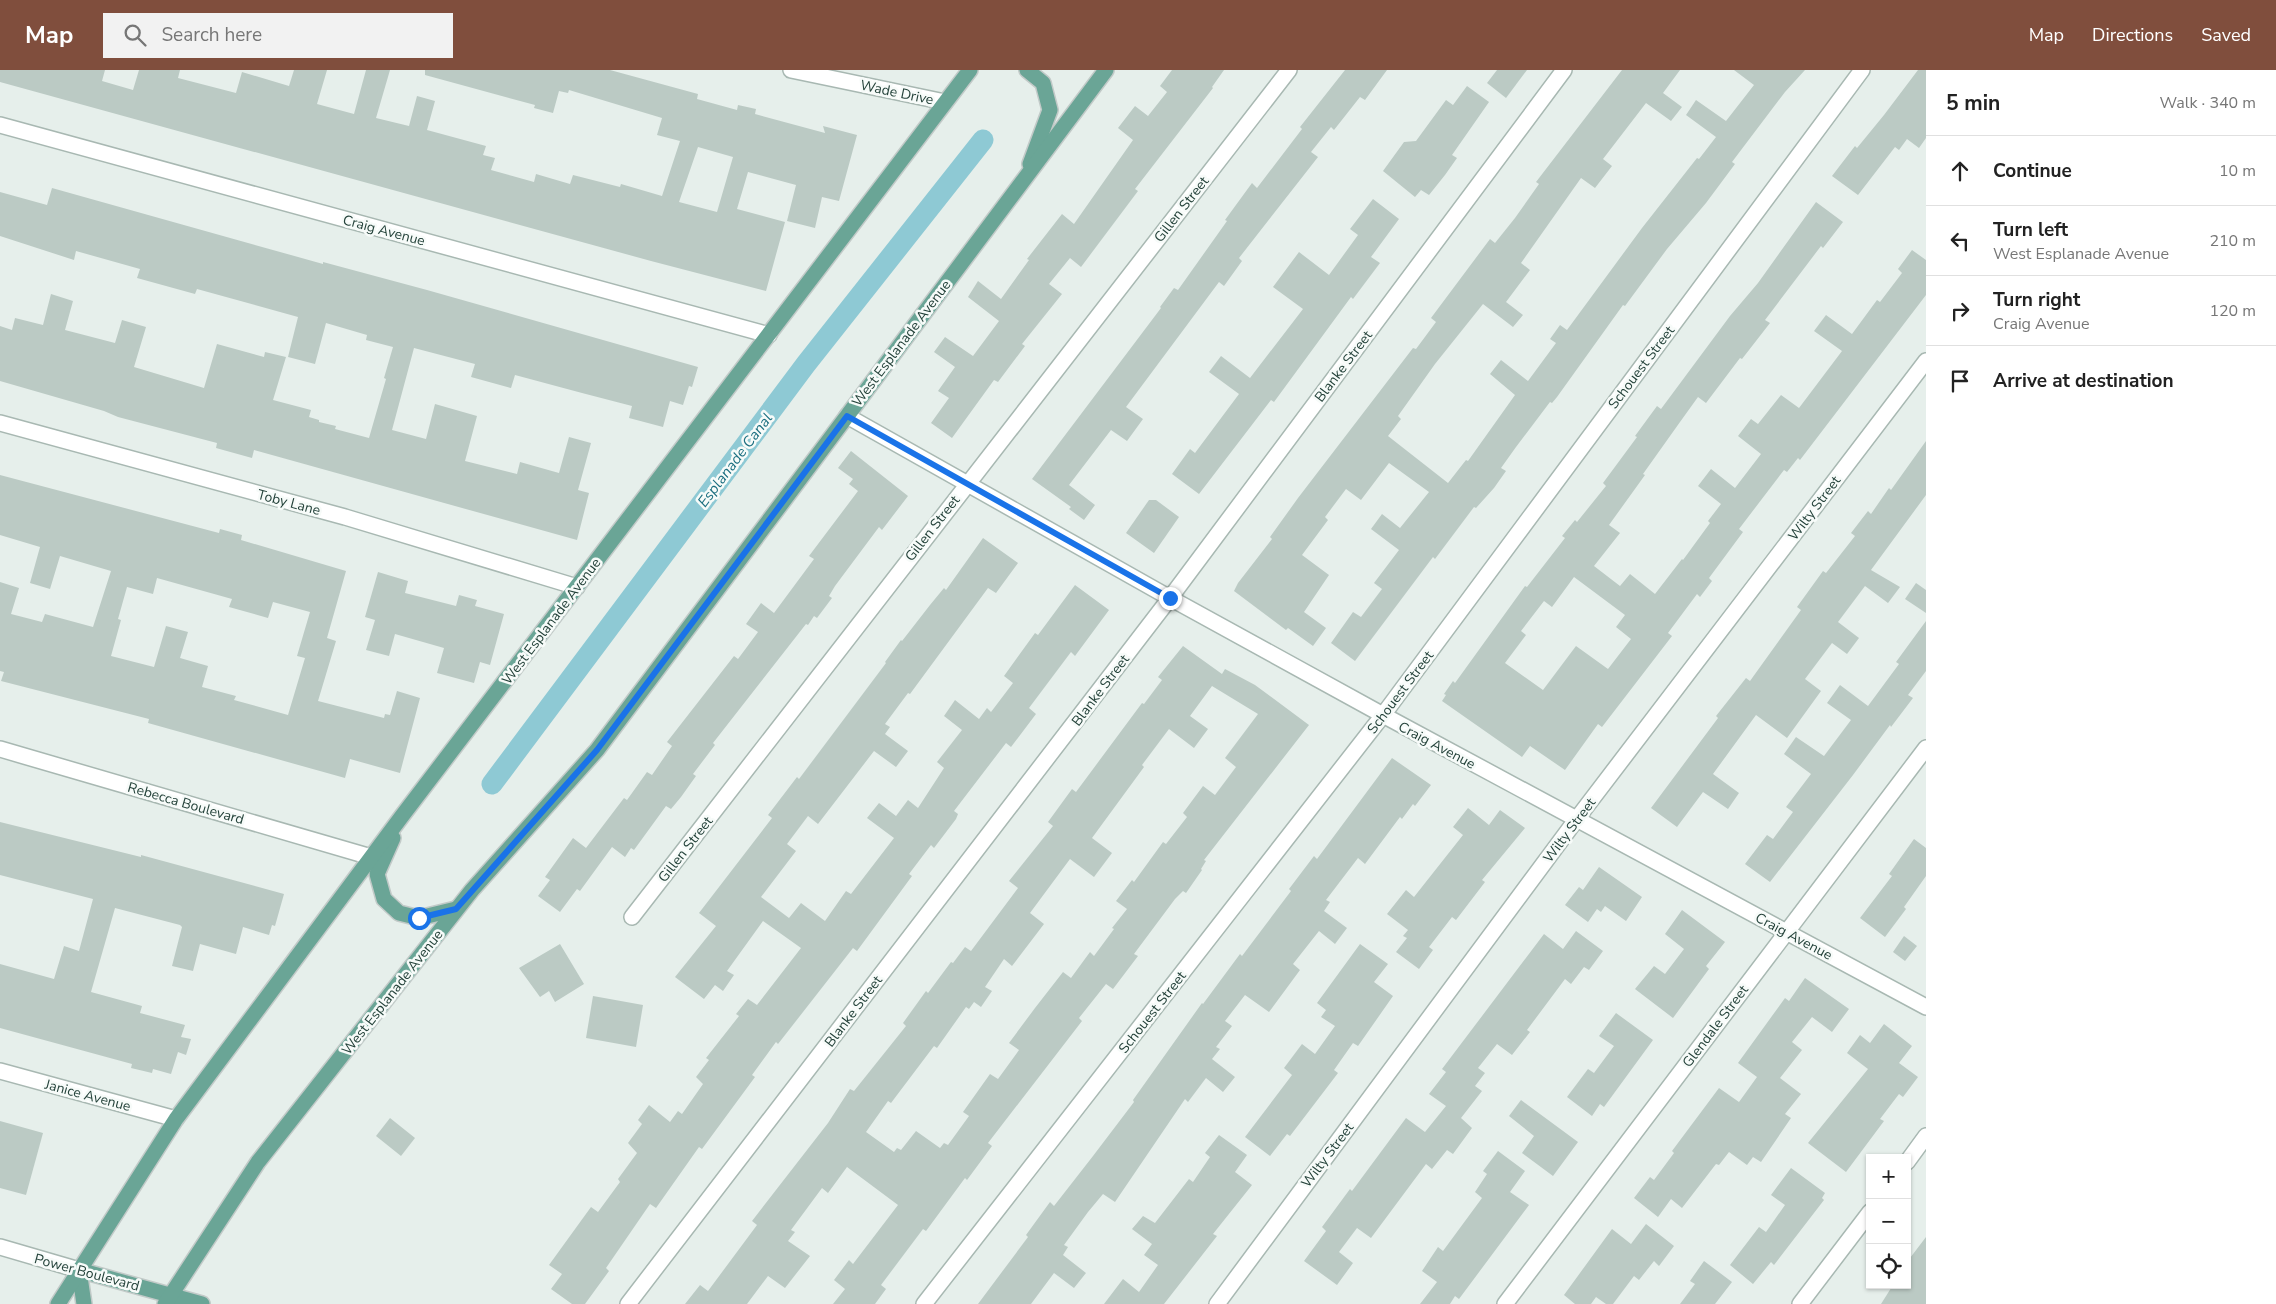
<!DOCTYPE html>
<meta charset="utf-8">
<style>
:root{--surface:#fff;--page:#f2f2f2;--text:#222;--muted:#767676;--line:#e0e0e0;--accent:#804e3d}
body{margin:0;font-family:"Nunito Sans",sans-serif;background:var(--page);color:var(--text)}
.controls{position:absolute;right:15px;bottom:15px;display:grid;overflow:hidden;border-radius:0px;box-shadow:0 1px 4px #0004}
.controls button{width:45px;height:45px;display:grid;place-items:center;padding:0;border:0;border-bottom:1px solid var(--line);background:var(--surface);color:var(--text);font:25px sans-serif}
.stop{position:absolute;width:15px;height:15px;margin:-11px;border:4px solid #1a73e8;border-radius:50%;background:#fff}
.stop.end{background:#1a73e8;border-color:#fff;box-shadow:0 1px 5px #0008}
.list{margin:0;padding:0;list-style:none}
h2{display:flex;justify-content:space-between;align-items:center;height:65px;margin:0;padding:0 20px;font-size:21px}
h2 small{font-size:16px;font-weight:400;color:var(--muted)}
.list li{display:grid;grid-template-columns:32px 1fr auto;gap:15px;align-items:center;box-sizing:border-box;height:70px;padding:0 20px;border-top:1px solid var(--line)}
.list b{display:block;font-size:19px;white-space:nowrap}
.list p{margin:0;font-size:16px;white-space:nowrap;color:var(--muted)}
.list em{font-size:16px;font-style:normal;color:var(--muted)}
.icon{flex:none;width:28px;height:28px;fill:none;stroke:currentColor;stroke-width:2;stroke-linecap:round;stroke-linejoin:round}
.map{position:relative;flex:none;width:1926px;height:1234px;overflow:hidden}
header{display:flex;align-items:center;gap:30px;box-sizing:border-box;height:70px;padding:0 25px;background:var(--accent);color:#fff}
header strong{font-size:24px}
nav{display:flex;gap:28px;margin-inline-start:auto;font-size:18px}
.search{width:350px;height:45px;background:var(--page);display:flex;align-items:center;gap:12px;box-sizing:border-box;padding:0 18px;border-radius:0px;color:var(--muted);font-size:19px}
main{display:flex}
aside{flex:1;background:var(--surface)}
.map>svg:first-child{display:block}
</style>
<header>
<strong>Map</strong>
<div class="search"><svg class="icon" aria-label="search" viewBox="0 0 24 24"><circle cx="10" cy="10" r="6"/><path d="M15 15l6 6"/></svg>Search here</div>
<nav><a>Map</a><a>Directions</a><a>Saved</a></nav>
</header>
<main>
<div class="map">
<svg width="1926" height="1234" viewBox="0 0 1926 1234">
<rect width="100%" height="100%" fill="#e6efeb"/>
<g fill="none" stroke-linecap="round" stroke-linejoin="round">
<polyline stroke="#8ec9d4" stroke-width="21" points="492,714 806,294 983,70"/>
</g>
<g fill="#bbcac4" fill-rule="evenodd">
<path d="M0,0h105l-3,11 31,9 6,-20h41l-2,8 58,15 6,-21 47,14 5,-16h33l-10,34 37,10 12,-44h24l-14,48 33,8 8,-30 18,5 -8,29 59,16 -3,9 12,3 -4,12 43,12 2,-8 34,10 3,-9 47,12 1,-3 41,12 18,-55 -23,-6 5,-17 -93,-28 -1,3 -9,-2 -6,22 -19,-5 1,-3 -110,-30v-5h185l88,24 -1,5 40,11 1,-5 18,4 -1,5 70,19 -2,-7 34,9 -18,66 -17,-4 -7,31 -28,-7 9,-36 -48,-13 -11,37 48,13 -19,69 -115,-30 -651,-179zM698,77l35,10 -16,55 -38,-10z"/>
<polygon points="1172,0 1224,0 1212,17 1213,18 1135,119 1138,121 1081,197 1070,188 1049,214 1062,224 1022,274 1025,276 998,312 994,310 952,368 931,353 949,328 938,321 955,297 934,282 945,267 973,286 999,251 968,227 978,211 1001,229 1029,190 1027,189 1062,144 1074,154 1133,70 1118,58 1135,36 1148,46 1167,22 1160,16"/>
<polygon points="1345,0 1387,0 1365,30 1360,27 1334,60 1331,57 1311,82 1318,87 1239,188 1242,191 1224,216 1219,212 1126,337 1143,349 1127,371 1111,360 1069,415 1095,435 1084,450 1069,439 1071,437 1032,409 1161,238 1160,237 1174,218 1178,220 1227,151 1225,150 1252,113 1257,118 1302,59 1300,57"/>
<polygon points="1497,0 1527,0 1506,28 1487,13"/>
<polygon points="1622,0 1680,0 1663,23 1682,37 1671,51 1646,33 1603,89 1612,96 1595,118 1581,108 1521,193 1530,200 1506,232 1523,245 1513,257 1483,234 1435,294 1398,346 1401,349 1388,366 1448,413 1466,390 1468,391 1515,325 1490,304 1501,290 1528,311 1556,273 1550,269 1560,255 1567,260 1642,158 1697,88 1699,89 1716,67 1686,45 1696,30 1726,51 1754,15 1734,0 1805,0 1785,22 1732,92 1735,94 1706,133 1667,179 1625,236 1623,235 1557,327 1552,333 1550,332 1516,377 1501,398 1506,401 1494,418 1476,438 1474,437 1435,489 1433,487 1355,591 1331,573 1353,542 1361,547 1382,519 1374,513 1399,480 1371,459 1382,444 1400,458 1429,422 1389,393 1361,430 1346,419 1325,447 1328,450 1302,485 1329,505 1304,542 1326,558 1313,576 1288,558 1286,560 1234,521 1238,513 1272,469 1270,467 1298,428 1413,278 1416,279 1436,252 1431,248 1490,169 1495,173 1515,148 1539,114 1536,112"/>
<polygon points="1918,0 1926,0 1926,68 1919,78 1907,69 1899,80 1895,77 1858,125 1832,106 1855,76 1857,78 1884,45"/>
<polygon points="1467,16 1489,32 1452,85 1457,88 1445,105 1429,125 1421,120 1415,127 1383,101 1404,72 1416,71 1446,30 1453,35"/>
<polygon points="52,118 323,194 323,192 427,220 698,297 692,317 689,316 683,335 670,331 663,357 629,348 632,336 582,323 515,305 511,318 471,307 475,294 414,278 392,360 426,369 435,334 477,346 465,391 517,404 520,392 559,403 569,367 591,373 578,420 589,423 577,470 254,380 252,388 216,378 217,373 118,347 104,341 0,311 0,256 12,260 15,248 43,255 51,224 73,231 65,260 115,273 122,250 146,257 134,297 204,318 217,274 264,287 265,282 286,287 273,330 311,340 309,347 319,350 319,352 336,356 335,359 369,368 386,309 384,308 393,277 366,270 367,265 326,253 315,294 288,287 298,247 197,219 195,224 137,208 140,199 76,181 74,190 0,166 0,122 47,135"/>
<polygon points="1373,129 1399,149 1371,187 1380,193 1353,229 1351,227 1274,332 1271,330 1199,424 1172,404 1190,379 1195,383 1239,324 1209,302 1221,286 1250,308 1303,239 1273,217 1299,182 1329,205 1358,165 1350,159"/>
<path d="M1816,132l27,20 -20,26 -2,-2 -56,74 5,3 -28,36 -2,-1 -34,45 -8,-6 -18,25 -37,52 2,1 -36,50 11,8 -26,33 26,20 10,-12 25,20 27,-35 1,1 27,-37 -2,-2 13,-17 -23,-18 13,-17 24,19 26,-34 -23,-18 13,-17 7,5 23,-29 18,13 43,-57 -28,-20 12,-16 26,19 25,-34 3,2 22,-29 -4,-4 14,-19 14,10v35l-126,165 -2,-2 -11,14 -3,-2 -45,59 4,3 -34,46 3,3 -12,16 -3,-3 -29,39 4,3 -70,91 -4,-3 -33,46 -35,-24 -8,11 -80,-56 4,-6 -2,-1 9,-13 2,2 70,-97 2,1 38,-49 -3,-2 13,-16 2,2 29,-36 -3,-3 34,-46 -2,-1 22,-30 4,3 69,-93 28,-33zM1574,507l51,38 -9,12 15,12 -23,30 -32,-23 -33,44 -38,-27 21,-28 -5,-4 23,-30 8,6z"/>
<polygon points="1926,371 1926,425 1871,500 1900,517 1888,533 1865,516 1838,552 1859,568 1847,584 1832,573 1805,609 1821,621 1787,668 1756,645 1713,704 1739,723 1728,739 1703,722 1677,757 1651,738 1718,648 1716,646 1746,608 1750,611 1801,540 1797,537 1823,501 1826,503 1855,466 1851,463 1868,441 1871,444 1889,418 1891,420"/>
<polygon points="851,381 908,426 882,460 879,457 835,516 829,526 832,528 817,548 814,546 808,555 806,554 713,673 715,675 693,704 696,706 681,727 671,739 666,736 634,780 631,778 625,787 612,777 580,821 577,819 560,842 538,826 550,810 545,807 573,768 586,778 624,728 627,730 647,702 652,705 672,676 667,672 734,586 738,589 758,562 746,554 761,533 774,543 814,489 809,486 858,421 849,414 853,409 838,398"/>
<path d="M0,405l219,58 1,-4 22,6 -1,5 105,31 -19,67 9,3 -18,60 66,17 1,-4 5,1 7,-24 23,7 -20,75 -50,-14 -5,19 -197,-55 1,-4 -148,-38 3,-9 -4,-1v-89l19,6 -8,26 31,8 3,-8 48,13 18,-56 -51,-15 -10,33 -20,-6 10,-36 -40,-12zM157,508l75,21 -3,8 39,11 5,-16 37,10 -13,44 8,2 -17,57 -54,-15 2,-4 -34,-9 6,-21 -28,-8 8,-26 -22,-6 -12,41 -43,-11 10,-36 -3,-1 9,-32 26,7z"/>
<polygon points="1149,430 1156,430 1179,447 1154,483 1126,463"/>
<polygon points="983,468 1018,493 996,523 988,518 910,624 908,623 885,654 890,657 885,664 908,681 896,697 874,681 818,754 808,746 787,774 796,781 761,827 789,848 801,833 825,851 846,821 851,824 894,768 867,748 879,733 896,746 908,730 918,738 944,698 937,692 962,660 944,646 955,630 979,649 987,638 991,642 1013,613 1004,606 1035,563 1038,565 1075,515 1109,540 1075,586 1071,582 1029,638 1036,644 1011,677 1006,673 954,741 958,744 956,749 934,778 931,775 909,804 912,806 857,881 853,878 778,974 776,972 752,1005 755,1007 702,1079 699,1077 656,1138 650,1134 606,1198 609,1201 585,1234 572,1234 551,1219 562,1204 549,1195 591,1137 598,1142 620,1112 618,1109 637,1083 628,1073 642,1054 638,1050 649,1035 670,1052 678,1041 682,1044 703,1014 696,1007 709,990 706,988 739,946 736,944 748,929 757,935 801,878 763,851 727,901 734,905 723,921 715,915 704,929 675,907 716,856 699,843 772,748 768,745 797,707 799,709 886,593 885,592 901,570 902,571 930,535 944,518 946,520"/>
<polygon points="378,502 408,511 405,523 456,536 459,525 477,530 475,536 504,544 490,595 480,592 474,613 437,603 444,578 395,564 389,586 366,580 375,550 365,547"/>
<polygon points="1916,513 1926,520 1926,543 1905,529"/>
<polygon points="1926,551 1926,601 1908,625 1913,628 1891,657 1890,655 1853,705 1770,812 1745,794 1767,765 1773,769 1793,742 1786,737 1811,704 1784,684 1796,667 1824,686 1851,650 1827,633 1840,615 1868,636 1899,594 1896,592"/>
<path d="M1183,576l39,28 3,-5 30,16 54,40 -105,135 2,1 -5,8 1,1 -16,23 -3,-2 -8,8 -41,55 4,2 -25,33 -7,-5 -27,34 3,3 -94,122 4,3 -25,34 -2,-2 -39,53 -3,-2 -42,56 5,4 -11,15h-42l12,-15 -11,-9 15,-20 4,4 45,-59 -51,-38 -19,26 -6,-5 -31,42 4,2 -7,9 22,15 -25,32 -17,-12 -21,28h-62l15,-19 8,6 49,-66 -5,-4 76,-98 22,-34 4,2 52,-65 -3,-3 23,-32 2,2 23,-31 2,1 12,-16 6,4 47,-63 -9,-7 44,-55 -5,-4 24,-33 4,3 66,-89 2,1 18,-24 -4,-3zM1212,616l46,28 -33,44 11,9 -21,28 -12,-9 -20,27 4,4 -21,27 -3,-2 -29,40 -2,-2 -16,21 11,8 -15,19 2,1 -20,27 -4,-4 -19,26 -8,-6 -28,36 -26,35 10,7 -21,29 -8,-5 -27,38 6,4 -21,29 -4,-2 -4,5 -24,-17 -15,19 -4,-2 -3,4 -28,-20 22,-31 3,2 43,-57 3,2 29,-41 3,2 5,-7 7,5 11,-16 -7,-4 19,-28 8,7 32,-42 -14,-11 40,-54 24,18 18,-24 -20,-15 52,-71 -2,-2 27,-36 25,19 14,-19 -18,-13z"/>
<polygon points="1392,688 1431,715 1415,736 1413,734 1402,749 1400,747 1365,794 1358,788 1326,830 1330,832 1324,841 1347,858 1335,874 1319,861 1293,894 1300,900 1269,942 1245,925 1225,951 1232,956 1216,977 1220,979 1212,989 1235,1007 1223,1022 1206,1008 1188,1032 1185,1029 1115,1132 1103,1124 1088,1142 1064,1175 1068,1177 1063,1185 1086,1203 1074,1218 1054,1203 1031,1234 978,1234 1028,1167 1026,1165 1050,1132 1054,1136 1093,1086 1134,1032 1133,1030 1202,933 1203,934 1240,884 1242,886 1291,821 1289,819 1314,786 1317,789"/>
<polygon points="1468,738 1489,755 1500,740 1525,758 1482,810 1485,812 1456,850 1452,847 1429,877 1433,880 1419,899 1396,882 1407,868 1403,866 1408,860 1387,844 1406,820 1414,827 1463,765 1453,757"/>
<polygon points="0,752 141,787 141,785 284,824 275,856 272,855 269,865 243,857 236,884 200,874 193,901 172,896 182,857 180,855 115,838 91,922 142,936 140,943 185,955 181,967 191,969 186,985 178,982 171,1004 153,999 152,1003 131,998 132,994 0,958 0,894 54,909 64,876 79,881 93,829 0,805"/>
<polygon points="1914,769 1926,778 1926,806 1904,837 1906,839 1885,867 1860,848 1892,806 1889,804"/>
<polygon points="1599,797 1642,827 1626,851 1605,836 1601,842 1597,839 1588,852 1565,835 1579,817 1583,820"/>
<polygon points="1682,840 1725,872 1706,896 1709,899 1673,948 1635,919 1654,896 1665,904 1684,879 1665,864"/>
<polygon points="1576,861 1603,881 1589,900 1584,897 1571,914 1565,909 1527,960 1530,962 1512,985 1497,974 1478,998 1485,1003 1475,1016 1482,1021 1461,1048 1472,1058 1453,1084 1447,1080 1432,1099 1426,1094 1371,1168 1357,1158 1339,1182 1353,1193 1337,1215 1304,1191 1326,1161 1322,1157 1350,1119 1352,1121 1406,1048 1425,1062 1446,1036 1429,1024 1446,1002 1442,999 1544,864 1563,879"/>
<polygon points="1904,866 1917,876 1905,891 1893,882"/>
<polygon points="560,874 584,914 555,932 549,921 540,927 519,898"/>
<polygon points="1360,874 1388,894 1374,912 1393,926 1358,976 1353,973 1334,1000 1338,1003 1290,1066 1287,1064 1270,1086 1245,1067 1292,1005 1284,998 1302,974 1315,984 1335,956 1321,947 1326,940 1317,933"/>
<polygon points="1805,908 1849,939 1832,962 1812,947 1792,972 1802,980 1780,1008 1801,1024 1785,1044 1791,1048 1761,1092 1753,1087 1747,1095 1729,1082 1719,1095 1716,1094 1682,1138 1671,1129 1658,1147 1634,1128 1650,1107 1654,1110 1674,1083 1672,1081 1719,1018 1739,1032 1757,1007 1738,993 1785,928 1789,931"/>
<polygon points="593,926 643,935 636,977 586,968"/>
<polygon points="1616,943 1653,970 1604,1037 1600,1034 1592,1046 1567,1027 1588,999 1594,1003 1614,976 1599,966"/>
<polygon points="1884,954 1912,976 1899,993 1918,1007 1903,1027 1899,1024 1880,1049 1884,1051 1846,1102 1808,1073 1868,999 1847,983 1860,965 1870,973"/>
<polygon points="1521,1030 1578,1072 1553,1106 1522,1083 1534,1066 1509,1046"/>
<polygon points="390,1048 415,1068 401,1086 376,1066"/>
<polygon points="0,1051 43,1063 26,1125 0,1118"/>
<polygon points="1219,1065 1247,1085 1235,1102 1252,1115 1213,1164 1217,1166 1164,1234 1104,1234 1123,1209 1139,1222 1158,1195 1144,1185 1152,1174 1132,1159 1143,1146 1155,1153 1189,1109 1193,1112 1210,1087 1205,1083"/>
<polygon points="1498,1081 1525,1101 1510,1122 1529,1135 1459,1229 1455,1226 1450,1234 1420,1234 1437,1212 1422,1201 1438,1177 1443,1181 1482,1128 1475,1122 1487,1104 1483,1101"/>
<polygon points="1791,1098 1825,1123 1822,1128 1824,1130 1774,1195 1771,1192 1753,1214 1730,1195 1759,1157 1766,1162 1785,1135 1771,1125"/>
<polygon points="1646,1154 1674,1176 1659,1196 1654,1191 1639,1210 1634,1206 1613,1234 1606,1234 1596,1227 1591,1234 1575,1234 1564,1225 1612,1159 1631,1174"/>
<polygon points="1926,1167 1926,1234 1881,1234 1893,1215 1907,1215 1907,1192"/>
<polygon points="1704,1191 1732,1212 1715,1234 1680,1234 1695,1214 1690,1211"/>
</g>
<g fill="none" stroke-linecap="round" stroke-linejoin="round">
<defs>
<g id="minor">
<polyline points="791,0 945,32"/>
<polyline points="0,55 769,265"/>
<polyline points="847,346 1170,528 1383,645 1926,937"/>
<polyline points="0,353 345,447 577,517"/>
<polyline points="0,679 371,787"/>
<polyline points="632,847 1289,0"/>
<polyline points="0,1001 176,1049"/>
<polyline points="1907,1092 1926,1066"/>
<polyline points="0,1177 79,1200"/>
<polyline points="628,1234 1170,528 1564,0"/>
<polyline points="924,1234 1383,645 1862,0"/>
<polyline points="1217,1234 1576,750 1926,291"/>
<polyline points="1505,1234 1926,678"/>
<polyline points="1800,1234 1870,1142"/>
</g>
<g id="major">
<polyline points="1027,0 1043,13 1050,40 1030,94"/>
<polyline points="393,768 377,804 384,829 399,843 419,848 456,839"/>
<polyline points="79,1200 202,1234"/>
<polyline points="79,1200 84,1234"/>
<polyline points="58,1234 176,1049 402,746 970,0"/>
<polyline points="165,1234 258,1092 472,820 597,680 1106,0"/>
</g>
</defs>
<use href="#minor" stroke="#a8b8b2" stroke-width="18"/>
<use href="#major" stroke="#c2cac8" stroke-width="18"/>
<use href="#minor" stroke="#fff" stroke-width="15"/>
<use href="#major" stroke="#6aa596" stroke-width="15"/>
</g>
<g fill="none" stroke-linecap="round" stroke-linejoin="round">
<polyline stroke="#1a73e8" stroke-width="6" points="419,848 456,839 597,680 847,346 1170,528"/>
</g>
<g text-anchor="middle" stroke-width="5" stroke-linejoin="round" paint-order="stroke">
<g font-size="14" fill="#24423a" stroke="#f7fbf9">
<text transform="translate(897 22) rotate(12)" y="5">Wade Drive</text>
<text transform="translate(1181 139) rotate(-52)" y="5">Gillen Street</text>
<text transform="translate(384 160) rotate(15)" y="5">Craig Avenue</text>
<text transform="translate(901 273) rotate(-53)" y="5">West Esplanade Avenue</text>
<text transform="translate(1343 296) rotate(-53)" y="5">Blanke Street</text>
<text transform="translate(1641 297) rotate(-53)" y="5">Schouest Street</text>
<text transform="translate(289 432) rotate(15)" y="5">Toby Lane</text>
<text transform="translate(1814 438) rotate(-53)" y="5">Wilty Street</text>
<text transform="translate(932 458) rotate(-52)" y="5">Gillen Street</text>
<text transform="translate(551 551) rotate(-53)" y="5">West Esplanade Avenue</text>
<text transform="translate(1100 620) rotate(-53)" y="5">Blanke Street</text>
<text transform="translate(1400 622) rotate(-53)" y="5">Schouest Street</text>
<text transform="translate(1437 675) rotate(28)" y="5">Craig Avenue</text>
<text transform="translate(186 733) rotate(16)" y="5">Rebecca Boulevard</text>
<text transform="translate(1569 760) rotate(-53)" y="5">Wilty Street</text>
<text transform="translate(685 779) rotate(-52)" y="5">Gillen Street</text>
<text transform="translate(1794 866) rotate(28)" y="5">Craig Avenue</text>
<text transform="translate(392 922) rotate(-52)" y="5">West Esplanade Avenue</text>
<text transform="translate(853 941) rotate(-53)" y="5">Blanke Street</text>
<text transform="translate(1152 942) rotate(-52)" y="5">Schouest Street</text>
<text transform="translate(1715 956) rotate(-53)" y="5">Glendale Street</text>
<text transform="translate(88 1025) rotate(15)" y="5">Janice Avenue</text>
<text transform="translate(1327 1085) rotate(-53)" y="5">Wilty Street</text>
<text transform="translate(87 1202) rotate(15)" y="5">Power Boulevard</text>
</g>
<g font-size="15" font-style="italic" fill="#1c6f80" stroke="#f7fbf9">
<text transform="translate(735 390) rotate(-53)" y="5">Esplanade Canal</text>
</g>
</g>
</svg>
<div class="controls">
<button>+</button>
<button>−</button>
<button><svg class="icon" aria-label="locate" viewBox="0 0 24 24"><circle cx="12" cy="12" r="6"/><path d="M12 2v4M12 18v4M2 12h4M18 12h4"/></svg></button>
</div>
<div class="stop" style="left:419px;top:848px"></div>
<div class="stop end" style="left:1170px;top:528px"></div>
</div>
<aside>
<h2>5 min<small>Walk · 340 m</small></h2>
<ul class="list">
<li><svg class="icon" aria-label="ahead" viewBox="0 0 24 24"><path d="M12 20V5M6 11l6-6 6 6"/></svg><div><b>Continue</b></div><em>10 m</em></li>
<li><svg class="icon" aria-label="left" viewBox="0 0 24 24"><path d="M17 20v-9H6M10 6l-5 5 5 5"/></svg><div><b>Turn left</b><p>West Esplanade Avenue</p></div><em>210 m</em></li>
<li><svg class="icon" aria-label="right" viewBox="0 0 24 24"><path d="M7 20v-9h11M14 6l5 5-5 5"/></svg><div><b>Turn right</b><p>Craig Avenue</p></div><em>120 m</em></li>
<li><svg class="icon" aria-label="arrive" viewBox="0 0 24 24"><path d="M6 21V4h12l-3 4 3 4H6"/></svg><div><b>Arrive at destination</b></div></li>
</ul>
</aside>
</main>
